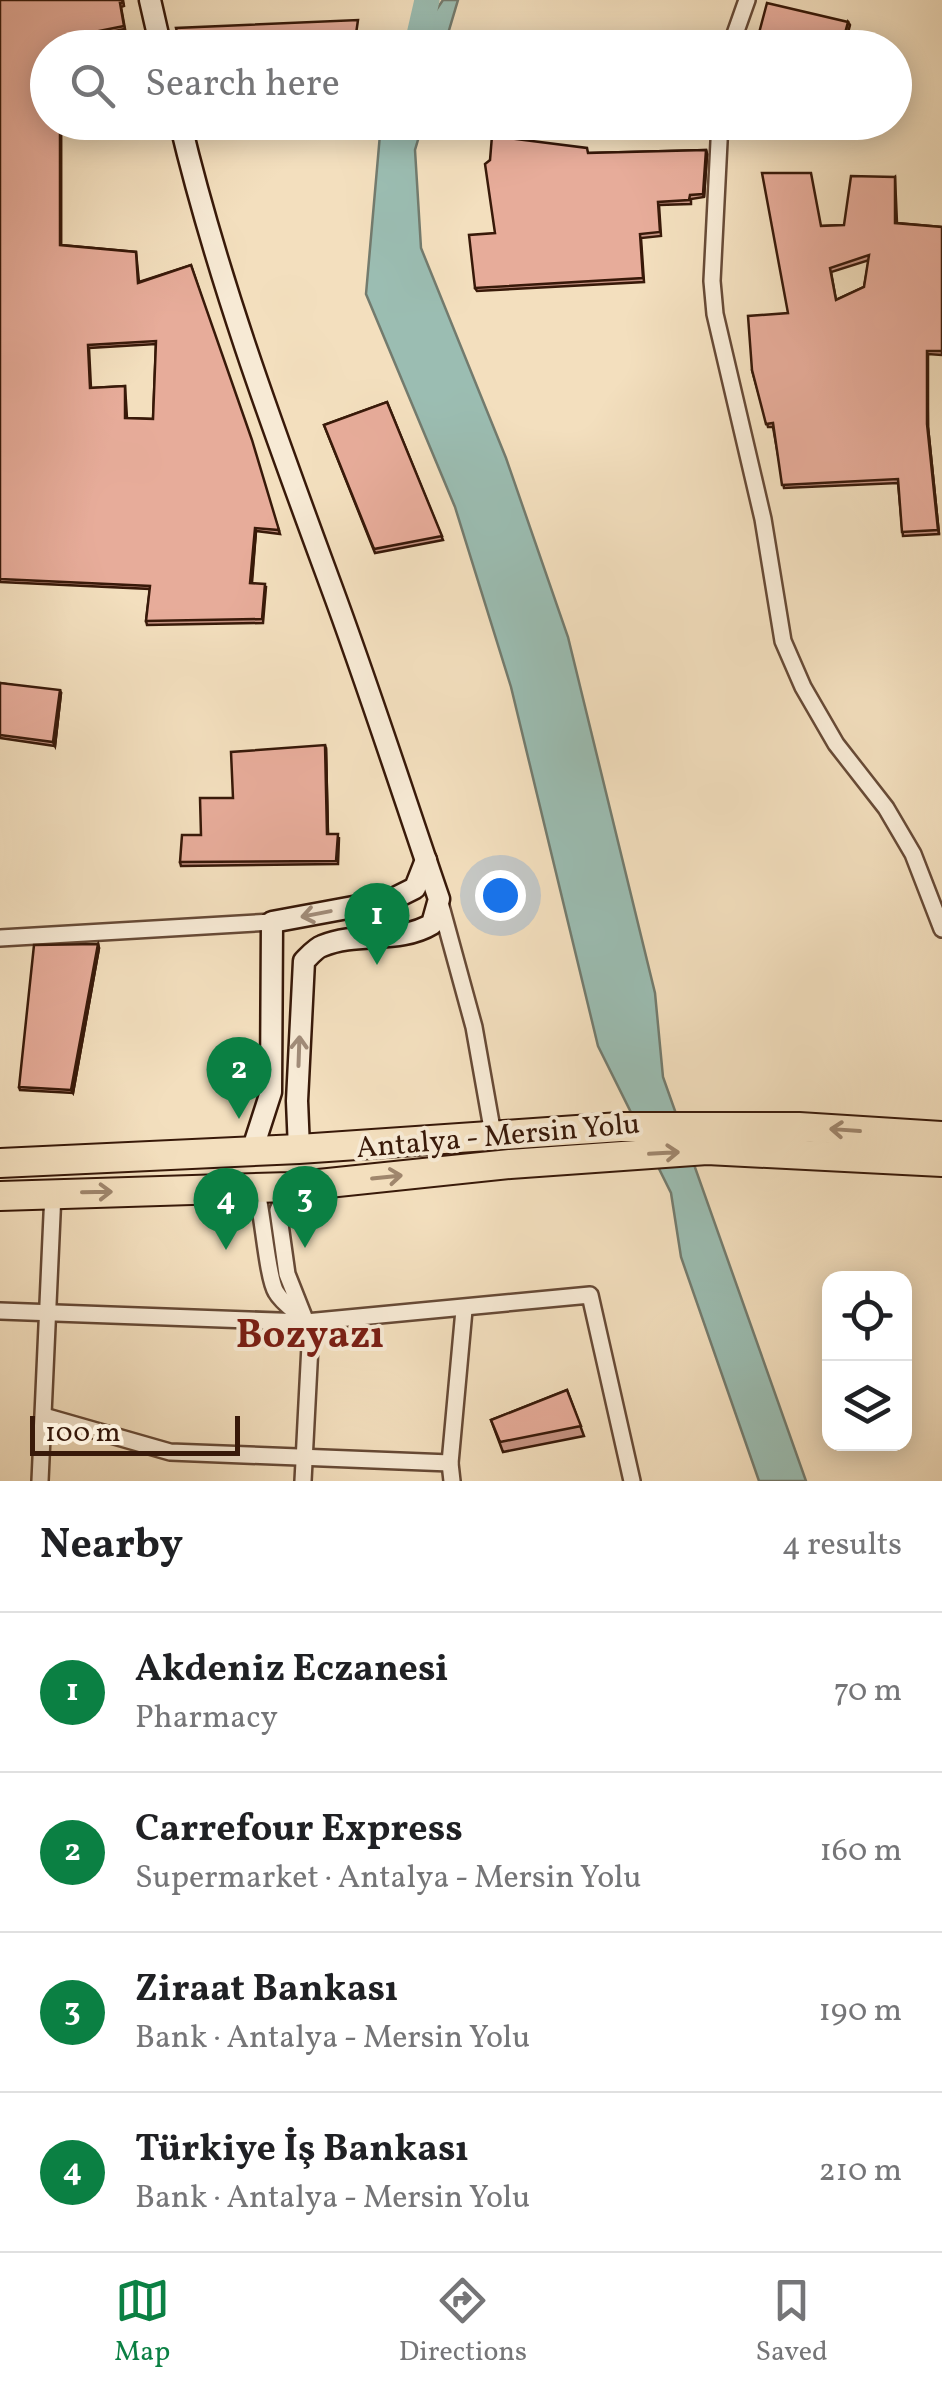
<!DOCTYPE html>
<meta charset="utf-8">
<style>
:root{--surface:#fff;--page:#f2f2f2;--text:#202124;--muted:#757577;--line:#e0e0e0;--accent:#0b8043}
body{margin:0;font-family:Vollkorn,serif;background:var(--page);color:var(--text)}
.controls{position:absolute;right:30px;bottom:30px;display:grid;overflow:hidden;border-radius:20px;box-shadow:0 5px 25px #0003}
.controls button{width:90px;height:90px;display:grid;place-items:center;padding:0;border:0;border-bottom:2px solid var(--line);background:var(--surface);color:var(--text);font:50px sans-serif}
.scale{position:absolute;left:30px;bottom:25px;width:210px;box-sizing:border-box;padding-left:10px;border:5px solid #381909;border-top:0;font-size:28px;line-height:35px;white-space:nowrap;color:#381909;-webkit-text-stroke:8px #f7ead5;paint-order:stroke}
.you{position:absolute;left:500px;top:895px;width:35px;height:35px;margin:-25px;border:8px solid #fff;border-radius:50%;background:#1a73e8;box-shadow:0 0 0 15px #1a73e833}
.badge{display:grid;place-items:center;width:65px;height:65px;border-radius:50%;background:var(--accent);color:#fff;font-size:32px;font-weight:700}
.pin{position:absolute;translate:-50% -82px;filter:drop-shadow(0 2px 5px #0008)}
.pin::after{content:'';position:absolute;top:52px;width:35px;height:30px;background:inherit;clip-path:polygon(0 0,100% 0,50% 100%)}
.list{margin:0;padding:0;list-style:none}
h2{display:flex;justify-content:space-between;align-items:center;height:130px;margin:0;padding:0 40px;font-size:42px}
h2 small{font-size:32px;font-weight:400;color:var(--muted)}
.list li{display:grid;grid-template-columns:65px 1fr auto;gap:30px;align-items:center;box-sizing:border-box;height:160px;padding:0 40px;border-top:2px solid var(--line)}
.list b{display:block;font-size:38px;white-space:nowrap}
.list p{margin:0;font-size:32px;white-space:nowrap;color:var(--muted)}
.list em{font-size:32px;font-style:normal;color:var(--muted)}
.icon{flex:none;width:55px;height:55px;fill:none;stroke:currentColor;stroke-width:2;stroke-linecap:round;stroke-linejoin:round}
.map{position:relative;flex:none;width:942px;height:1481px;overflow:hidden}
.search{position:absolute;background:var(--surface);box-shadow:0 5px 25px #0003;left:30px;right:30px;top:30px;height:110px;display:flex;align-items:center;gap:25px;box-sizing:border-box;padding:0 35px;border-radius:55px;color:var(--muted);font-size:38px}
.sheet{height:770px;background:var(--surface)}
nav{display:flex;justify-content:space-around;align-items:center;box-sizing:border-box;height:140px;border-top:2px solid var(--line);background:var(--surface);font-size:28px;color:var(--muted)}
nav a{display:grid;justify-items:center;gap:5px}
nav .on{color:var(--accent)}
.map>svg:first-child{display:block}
</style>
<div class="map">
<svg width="942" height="1481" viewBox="0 0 942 1481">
<rect width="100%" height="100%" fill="#f3dfbe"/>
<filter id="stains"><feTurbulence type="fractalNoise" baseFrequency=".002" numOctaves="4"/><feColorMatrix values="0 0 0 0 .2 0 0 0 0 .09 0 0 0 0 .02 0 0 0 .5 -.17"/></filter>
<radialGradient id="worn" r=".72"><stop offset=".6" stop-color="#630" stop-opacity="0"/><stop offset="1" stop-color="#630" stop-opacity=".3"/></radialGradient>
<g fill="#9bbdb2" stroke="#737b6e" stroke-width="2.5">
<polygon points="443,0 458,0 444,47 411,47"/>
<polygon points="381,123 423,123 415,150 421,248 506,458 568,637 655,993 663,1077 806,1481 759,1481 681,1257 671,1193 598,1046 511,687 455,507 366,294"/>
</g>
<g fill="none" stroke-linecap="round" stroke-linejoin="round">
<polyline stroke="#9bbdb2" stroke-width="25" points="416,48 427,0"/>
<defs>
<g id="street">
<polyline points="730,48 747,0"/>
<polyline points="720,122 712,281 715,314 763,519 783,641 803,687 836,744 886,808 913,854 942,929"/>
<polyline points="439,899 474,1027 493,1134"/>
<polyline points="0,938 272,922"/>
<polyline points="290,1187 278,1210 287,1274 306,1322 310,1345 303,1481"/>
<path d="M256,1188c7,25 11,89 20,104 5,9 16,17 23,23"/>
<polyline points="0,1311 306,1322 590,1295 632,1481"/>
<polyline points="44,1416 170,1452 450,1463"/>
<polyline points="40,1481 53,1193"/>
<polyline points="452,1481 450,1463 464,1310"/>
</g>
<g id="secondary">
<polyline points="150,0 161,48"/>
<path d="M180,122c38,159 94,309 150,461 39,105 73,211 109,316l-7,25c-33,20 -74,7 -110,22 -6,2 -13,10 -18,15l-7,140 2,48"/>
<polyline points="252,1151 271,1092 272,922 391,900 415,888 426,860"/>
</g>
<g id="highway">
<polyline points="0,1163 299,1149 620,1127 799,1127 942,1136"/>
<polyline points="0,1196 290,1187 510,1164 707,1150 942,1162"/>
</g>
</defs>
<use href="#street" stroke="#674a36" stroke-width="20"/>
<use href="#secondary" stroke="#381909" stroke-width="25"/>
<use href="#highway" stroke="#381909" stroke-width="32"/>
<use href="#street" stroke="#f7ead5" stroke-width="15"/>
<use href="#secondary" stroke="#f7ead5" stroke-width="20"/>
<use href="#highway" stroke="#f3dfbe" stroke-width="28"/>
</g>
<g fill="#c79484" stroke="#381909" stroke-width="2.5" fill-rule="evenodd">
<path d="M0,0h123l1,6 -3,1 4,22 -25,5 1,14h-53v74h13v123l75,7 3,30 52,-17 89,269 -24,-3 -4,52 14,4 -3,36 -116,2 -1,-4 4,-32 -150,-7zM156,344l-3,75 -26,-1 -2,-32 -34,2 -2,-40z"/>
<polygon points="706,150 707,154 704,197 691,199 691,204 659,205 661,236 641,238 644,282 477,291 475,288 495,233 589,153"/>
<path d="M895,177l2,46 45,4v128l-14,-1v73l11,107 -36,2 -5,-53 -114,5 -11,-61h-5l-16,-57 36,-57 34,-87 22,-1zM869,260l-5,27 -28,13 -5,-28z"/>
<polygon points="387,402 443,540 375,553 324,425"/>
<polygon points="0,683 61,693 55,746 0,738"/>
<polygon points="326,749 328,834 339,838 338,864 181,866 180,862 233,798"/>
<polygon points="98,944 99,948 73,1093 20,1090 19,1087"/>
<polygon points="567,1390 584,1436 503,1452 491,1420"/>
</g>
<g fill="#a2786c" stroke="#381909" stroke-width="2.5">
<polygon points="848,22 850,25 844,48 841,48"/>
<polygon points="60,122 61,122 61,249 60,245"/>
<polygon points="706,150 707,154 704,197 703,194"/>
<polygon points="927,351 928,427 939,534 927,424"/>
<polygon points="255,528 256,531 251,587 250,583"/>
<polygon points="60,690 61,693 55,746 53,742"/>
<polygon points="325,745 326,749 328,838 327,834"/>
<polygon points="98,944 99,948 73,1093 71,1090"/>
</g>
<g fill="#e7ac9a" stroke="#381909" stroke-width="2.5" fill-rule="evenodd">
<path d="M0,0h122l1,3h-3l4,23 -25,5 1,17h-52v74h12v123l76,7 2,31 53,-18 61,175 27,90 -24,-2 -5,55 15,1 -3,35 -116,2 4,-35 -150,-7zM156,341l-3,78 -28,-1v-32l-35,2 -2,-43z"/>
<polygon points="767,3 848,22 841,48 755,48"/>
<polygon points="358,20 354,48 181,48 176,28"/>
<polygon points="714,43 714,48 595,48 596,45"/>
<polygon points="492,136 587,148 588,153 706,150 703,194 690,195 689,200 658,202 660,232 640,234 643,278 475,288 469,235 495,233 485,164 490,160"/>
<path d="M762,173h49l10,53 23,-1 7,-49 44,1v46l47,4v124h-15v73l11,106 -36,2 -4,-53 -116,6 -9,-62 -7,1 -14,-54 -4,-54 40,-3zM869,255l-5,32 -28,13 -6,-32z"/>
<polygon points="387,402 442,536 374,549 324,425"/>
<polygon points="0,683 60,690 53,742 0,735"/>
<polygon points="325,745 327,834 338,834 336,861 180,862 182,835 201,835 200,798 233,798 231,752"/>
<polygon points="98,944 71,1090 19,1087 34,945"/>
<polygon points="567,1390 581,1426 500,1442 491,1420"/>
</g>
<defs><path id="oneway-shaft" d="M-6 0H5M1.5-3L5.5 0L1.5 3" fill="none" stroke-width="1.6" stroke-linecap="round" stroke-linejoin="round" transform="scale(2.5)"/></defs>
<g stroke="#a18c79">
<use href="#oneway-shaft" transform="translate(316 914) rotate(169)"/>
<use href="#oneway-shaft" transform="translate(299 1051) rotate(-88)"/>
</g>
<g stroke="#9f866d">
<use href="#oneway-shaft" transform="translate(845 1130) rotate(-176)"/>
<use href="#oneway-shaft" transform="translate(664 1153) rotate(-3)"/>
<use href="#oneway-shaft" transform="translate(387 1177) rotate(-6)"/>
<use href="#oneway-shaft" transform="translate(97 1192) rotate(-1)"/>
</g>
<g text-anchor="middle" stroke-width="8" stroke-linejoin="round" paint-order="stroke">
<g font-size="30" fill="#381909" stroke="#f7ead5">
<text transform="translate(498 1135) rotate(-5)" y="10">Antalya - Mersin Yolu</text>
</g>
<g font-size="40" font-weight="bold" fill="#7a1f14" stroke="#f7ead5">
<text x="310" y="1347">Bozyazı</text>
</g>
</g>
<rect width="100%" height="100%" filter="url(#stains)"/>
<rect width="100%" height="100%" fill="url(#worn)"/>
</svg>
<div class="controls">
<button><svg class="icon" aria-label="locate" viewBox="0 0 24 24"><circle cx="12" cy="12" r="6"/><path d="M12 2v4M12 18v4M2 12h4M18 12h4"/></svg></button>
<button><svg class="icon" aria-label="layers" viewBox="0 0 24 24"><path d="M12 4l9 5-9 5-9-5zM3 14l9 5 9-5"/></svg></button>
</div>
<div class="scale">100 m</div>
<div class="you"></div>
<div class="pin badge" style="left:377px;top:965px">1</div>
<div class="pin badge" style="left:239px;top:1119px">2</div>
<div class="pin badge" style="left:305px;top:1248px">3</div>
<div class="pin badge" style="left:226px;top:1250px">4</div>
<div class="search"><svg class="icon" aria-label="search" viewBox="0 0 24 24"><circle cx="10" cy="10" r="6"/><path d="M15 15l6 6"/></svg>Search here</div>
</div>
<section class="sheet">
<h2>Nearby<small>4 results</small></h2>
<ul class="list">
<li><span class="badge">1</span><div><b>Akdeniz Eczanesi</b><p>Pharmacy</p></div><em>70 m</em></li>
<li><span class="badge">2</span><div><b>Carrefour Express</b><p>Supermarket · Antalya - Mersin Yolu</p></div><em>160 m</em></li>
<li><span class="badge">3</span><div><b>Ziraat Bankası</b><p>Bank · Antalya - Mersin Yolu</p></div><em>190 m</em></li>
<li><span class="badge">4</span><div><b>Türkiye İş Bankası</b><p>Bank · Antalya - Mersin Yolu</p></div><em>210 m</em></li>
</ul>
</section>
<nav>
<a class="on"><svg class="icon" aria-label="map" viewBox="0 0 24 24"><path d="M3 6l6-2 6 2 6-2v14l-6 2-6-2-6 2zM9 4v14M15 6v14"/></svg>Map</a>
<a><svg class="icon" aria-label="directions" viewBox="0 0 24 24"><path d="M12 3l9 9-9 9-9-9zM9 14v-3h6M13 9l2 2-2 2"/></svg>Directions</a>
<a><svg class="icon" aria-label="saved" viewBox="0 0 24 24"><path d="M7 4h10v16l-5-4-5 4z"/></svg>Saved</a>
</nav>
